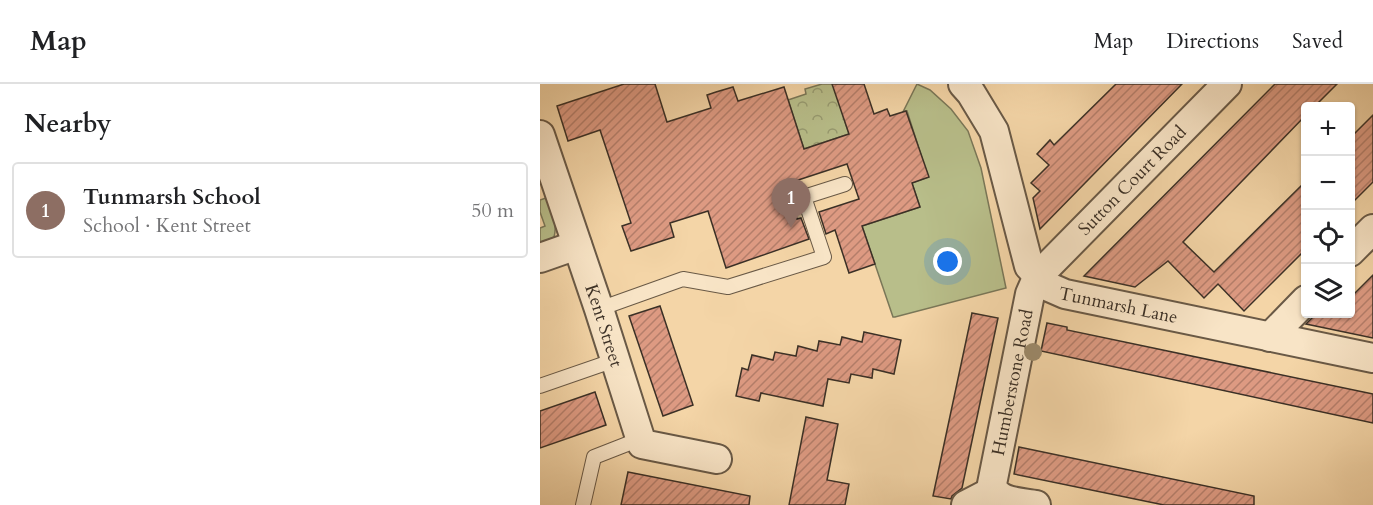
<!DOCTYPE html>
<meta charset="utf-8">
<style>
:root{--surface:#fff;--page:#f6f6f6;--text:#202124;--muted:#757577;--line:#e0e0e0;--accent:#8f2418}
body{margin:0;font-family:Cardo,serif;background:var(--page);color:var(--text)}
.controls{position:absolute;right:18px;top:18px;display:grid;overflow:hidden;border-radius:6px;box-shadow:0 2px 4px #0004}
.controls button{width:54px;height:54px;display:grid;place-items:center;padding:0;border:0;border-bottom:2px solid var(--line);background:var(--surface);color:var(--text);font:30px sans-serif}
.you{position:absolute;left:408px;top:178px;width:21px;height:21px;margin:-15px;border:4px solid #fff;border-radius:50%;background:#1a73e8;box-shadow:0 0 0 9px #1a73e833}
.badge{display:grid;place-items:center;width:39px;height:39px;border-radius:50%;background:var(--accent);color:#fff;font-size:20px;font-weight:700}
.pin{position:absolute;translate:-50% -50px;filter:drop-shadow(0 2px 3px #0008)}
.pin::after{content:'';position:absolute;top:32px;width:21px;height:18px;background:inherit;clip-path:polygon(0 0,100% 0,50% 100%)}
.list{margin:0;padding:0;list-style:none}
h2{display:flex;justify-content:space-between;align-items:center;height:78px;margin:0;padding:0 24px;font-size:26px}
h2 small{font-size:20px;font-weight:400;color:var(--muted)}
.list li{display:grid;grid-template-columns:39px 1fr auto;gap:18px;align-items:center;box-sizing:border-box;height:96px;margin:0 12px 12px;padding:0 12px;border:2px solid var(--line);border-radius:6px}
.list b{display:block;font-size:22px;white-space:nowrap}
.list p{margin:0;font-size:20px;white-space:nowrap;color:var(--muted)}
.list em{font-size:20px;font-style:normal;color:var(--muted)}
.icon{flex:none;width:33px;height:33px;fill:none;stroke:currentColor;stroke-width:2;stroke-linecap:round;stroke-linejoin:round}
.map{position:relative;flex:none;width:833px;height:421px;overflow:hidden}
header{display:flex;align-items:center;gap:36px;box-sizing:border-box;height:84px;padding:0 30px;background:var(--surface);border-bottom:2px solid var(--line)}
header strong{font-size:28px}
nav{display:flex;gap:33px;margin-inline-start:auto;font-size:21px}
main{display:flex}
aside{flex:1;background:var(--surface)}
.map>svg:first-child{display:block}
</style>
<header>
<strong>Map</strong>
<nav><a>Map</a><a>Directions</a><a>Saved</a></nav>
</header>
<main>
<aside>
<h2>Nearby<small></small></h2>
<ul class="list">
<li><span class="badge" style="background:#8d6e63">1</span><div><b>Tunmarsh School</b><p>School · Kent Street</p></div><em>50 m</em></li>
</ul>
</aside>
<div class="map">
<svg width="833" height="421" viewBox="0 0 833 421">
<defs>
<pattern id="park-crowns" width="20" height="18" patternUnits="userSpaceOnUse" patternTransform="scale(1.5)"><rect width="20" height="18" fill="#b8be8a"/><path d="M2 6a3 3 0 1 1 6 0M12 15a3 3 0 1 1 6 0" fill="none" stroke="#979b71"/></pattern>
<pattern id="building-hatch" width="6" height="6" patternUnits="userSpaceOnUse" patternTransform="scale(1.5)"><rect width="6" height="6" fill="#dd9a82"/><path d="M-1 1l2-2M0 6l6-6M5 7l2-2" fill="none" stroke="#b47e6a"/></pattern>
</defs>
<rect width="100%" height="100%" fill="#f4d5a7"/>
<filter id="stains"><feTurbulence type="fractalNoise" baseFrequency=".00333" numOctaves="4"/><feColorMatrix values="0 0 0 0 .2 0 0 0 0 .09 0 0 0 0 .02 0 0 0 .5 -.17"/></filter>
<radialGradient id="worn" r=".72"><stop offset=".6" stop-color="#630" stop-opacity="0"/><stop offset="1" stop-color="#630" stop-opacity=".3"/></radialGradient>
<g fill="#b8be8a" stroke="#7a7758" stroke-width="1.5">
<polygon points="377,0 390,6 411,25 428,47 441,84 466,204 355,233 353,233 322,142 380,123 372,99 388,93 367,27 363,28"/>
<path d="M6,114c5,13 12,25 8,39l-14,7v-16l5,-2 -5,-14v-12z"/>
</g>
<polygon fill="url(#park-crowns)" stroke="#7a7758" stroke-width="1.5" points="282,0 293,0 309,50 264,65 248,16 266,10 265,5"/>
<g fill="url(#building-hatch)" stroke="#3b3026" stroke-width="1.5">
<polygon points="84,0 115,0 127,38 171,24 167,11 176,8 193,3 198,17 244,3 264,65 309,50 292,0 324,0 334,30 347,25 350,32 366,27 389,93 372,99 380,123 322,142 335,180 309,189 295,146 286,150 279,128 319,115 307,80 246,100 257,135 261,134 269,155 186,184 168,127 130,139 134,153 91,167 82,142 91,139 60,46 28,57 17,22"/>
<polygon points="576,0 642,0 500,145 493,114 500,107 491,99 509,81 497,70 510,56 514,61"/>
<polygon points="735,0 797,0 775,22 765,22 765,32 643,158 674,188 765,98 765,166 704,227 678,200 664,214 628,177 595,203 544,192"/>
<polygon points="833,31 833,98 810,121 810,54"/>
<polygon points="833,191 833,254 766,240 776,230 810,230 810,214"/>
<polygon points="120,222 153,321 123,332 89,232"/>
<polygon points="432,229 458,234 422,404 412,412 411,415 393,412"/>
<polygon points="507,239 527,243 527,246 833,310 833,339 501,267"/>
<polygon points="324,248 361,256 354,290 333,285 332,294 311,290 309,299 288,295 283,322 221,309 219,317 196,312 202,284 208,286 212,271 233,276 235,268 256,272 258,262 277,267 279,257 300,261 302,253 322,258"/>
<polygon points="55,308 66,341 0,364 0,327"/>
<polygon points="266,333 298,340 287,396 309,400 305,421 249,421"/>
<polygon points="479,363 714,412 714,421 624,421 474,390"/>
<polygon points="88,388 210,412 209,421 81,421"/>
</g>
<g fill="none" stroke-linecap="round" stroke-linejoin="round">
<defs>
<g id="service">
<polyline points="59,225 143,195 188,203 284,173 264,113 305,100"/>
<polyline points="0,302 75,276"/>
<polyline points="43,421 54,373 100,355"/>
</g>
<g id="minor">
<path id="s1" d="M423,0l8,9 23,38 35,135 20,21 16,7 308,64"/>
<path id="s2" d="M0,51l59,174 43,135 75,15"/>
<polyline points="810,168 833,145"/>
<polyline points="0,174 37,161"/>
<polyline points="730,253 766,216"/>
<polyline points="426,421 453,407"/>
<path id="s3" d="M496,421c-15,-3 -41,-2 -44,-21l38,-190 8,-18 189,-192"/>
</g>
</defs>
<use href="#service" stroke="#695946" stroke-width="16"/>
<use href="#minor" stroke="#695946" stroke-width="32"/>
<use href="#service" stroke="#f8e4c6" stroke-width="14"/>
<use href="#minor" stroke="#f8e4c6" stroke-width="28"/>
</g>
<circle fill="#9c8a6b" cx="493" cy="268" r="9"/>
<g text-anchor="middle" stroke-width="6" stroke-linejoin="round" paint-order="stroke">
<g font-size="18" fill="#3b3026" stroke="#f8e4c6">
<text dy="6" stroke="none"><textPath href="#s3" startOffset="400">Sutton Court Road</textPath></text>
<text dy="6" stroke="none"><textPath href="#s1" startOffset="297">Tunmarsh Lane</textPath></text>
<text dy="6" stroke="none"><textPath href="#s2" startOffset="201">Kent Street</textPath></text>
<text dy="6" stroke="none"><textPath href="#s3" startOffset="156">Humberstone Road</textPath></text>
</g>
</g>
<rect width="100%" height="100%" filter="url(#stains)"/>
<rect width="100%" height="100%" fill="url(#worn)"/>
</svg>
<div class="controls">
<button>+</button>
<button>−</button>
<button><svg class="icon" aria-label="locate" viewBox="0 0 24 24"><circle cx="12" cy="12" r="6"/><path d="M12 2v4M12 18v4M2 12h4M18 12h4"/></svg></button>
<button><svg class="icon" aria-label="layers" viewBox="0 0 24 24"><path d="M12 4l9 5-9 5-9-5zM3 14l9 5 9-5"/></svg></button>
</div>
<div class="you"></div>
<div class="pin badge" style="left:251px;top:144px;background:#8d6e63">1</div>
</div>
</main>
